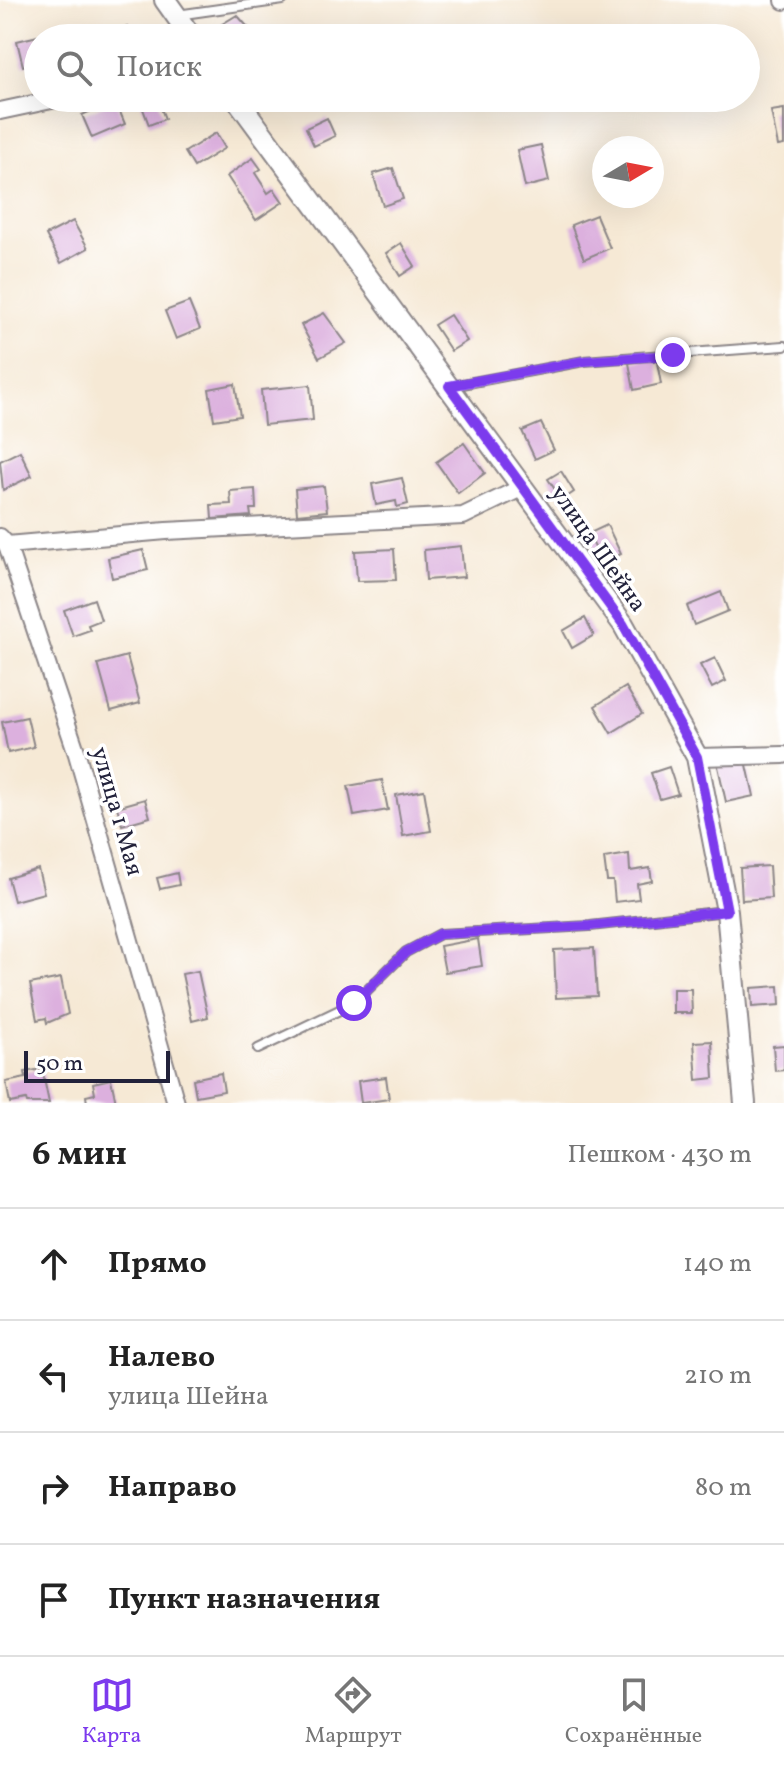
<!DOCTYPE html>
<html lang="ru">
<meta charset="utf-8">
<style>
:root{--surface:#fff;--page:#f2f2f2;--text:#222;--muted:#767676;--line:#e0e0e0;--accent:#7c3aed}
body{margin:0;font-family:Vollkorn,serif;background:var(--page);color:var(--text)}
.compass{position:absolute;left:592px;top:136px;width:72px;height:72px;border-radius:50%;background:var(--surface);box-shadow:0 8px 32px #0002;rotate:80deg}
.scale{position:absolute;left:24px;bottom:20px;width:146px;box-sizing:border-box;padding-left:8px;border:4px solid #22223b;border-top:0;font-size:22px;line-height:28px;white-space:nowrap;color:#22223b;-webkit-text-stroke:6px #fff;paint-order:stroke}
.stop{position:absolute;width:24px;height:24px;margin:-18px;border:6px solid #7c3aed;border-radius:50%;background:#fff}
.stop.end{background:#7c3aed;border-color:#fff;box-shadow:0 2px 8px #0008}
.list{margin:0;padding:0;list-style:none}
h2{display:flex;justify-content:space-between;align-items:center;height:104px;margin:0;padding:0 32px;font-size:34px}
h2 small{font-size:26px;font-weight:400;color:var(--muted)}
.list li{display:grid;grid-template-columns:52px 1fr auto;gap:24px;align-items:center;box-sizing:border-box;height:112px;padding:0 32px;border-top:2px solid var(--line)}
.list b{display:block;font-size:30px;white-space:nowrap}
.list p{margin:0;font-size:26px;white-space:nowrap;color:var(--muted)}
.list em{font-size:26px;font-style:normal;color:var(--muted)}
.icon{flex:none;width:44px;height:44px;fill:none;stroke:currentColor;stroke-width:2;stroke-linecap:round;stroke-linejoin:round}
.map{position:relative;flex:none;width:784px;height:1103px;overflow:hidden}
.search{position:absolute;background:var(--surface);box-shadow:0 8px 32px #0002;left:24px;right:24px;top:24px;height:88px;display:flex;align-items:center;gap:20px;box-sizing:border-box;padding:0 28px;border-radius:44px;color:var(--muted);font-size:30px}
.sheet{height:552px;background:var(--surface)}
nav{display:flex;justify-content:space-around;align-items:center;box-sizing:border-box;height:112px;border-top:2px solid var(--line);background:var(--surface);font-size:22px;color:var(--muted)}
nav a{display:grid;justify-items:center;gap:4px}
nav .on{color:var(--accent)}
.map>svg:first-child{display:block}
</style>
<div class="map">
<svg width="784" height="1103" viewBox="0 0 784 1103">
<rect width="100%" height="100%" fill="#fff"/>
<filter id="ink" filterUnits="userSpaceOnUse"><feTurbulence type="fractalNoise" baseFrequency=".0125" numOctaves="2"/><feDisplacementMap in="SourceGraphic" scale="16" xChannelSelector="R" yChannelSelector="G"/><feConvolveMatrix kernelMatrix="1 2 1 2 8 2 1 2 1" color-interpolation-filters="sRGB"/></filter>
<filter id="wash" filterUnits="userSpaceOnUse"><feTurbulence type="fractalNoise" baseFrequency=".006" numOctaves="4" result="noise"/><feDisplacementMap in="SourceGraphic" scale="32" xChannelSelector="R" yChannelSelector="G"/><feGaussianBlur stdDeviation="1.8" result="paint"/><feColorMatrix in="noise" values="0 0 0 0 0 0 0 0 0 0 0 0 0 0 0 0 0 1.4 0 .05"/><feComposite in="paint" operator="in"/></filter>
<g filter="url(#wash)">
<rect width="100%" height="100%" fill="#f6e9d5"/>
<g id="blocks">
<g fill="#dcb0de">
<polygon points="237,15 255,35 249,38 213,38 209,32"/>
<polygon points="127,27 132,38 109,38 108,35"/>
<polygon points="42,35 43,38 38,38 38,62 23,66 17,41"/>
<polygon points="139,98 157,98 165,119 149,125"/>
<polygon points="115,100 125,124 92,138 82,115"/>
<polygon points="784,109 784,145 778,146 771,111"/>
<polygon points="327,118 335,136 314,146 306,128"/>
<polygon points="216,133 225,148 194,167 185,152"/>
<polygon points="541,145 549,181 525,187 517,150"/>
<polygon points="253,158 261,169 255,173 268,193 274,189 283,202 256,220 227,176"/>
<polygon points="393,168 403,199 383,206 373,174"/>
<polygon points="596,215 610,248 584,259 571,225"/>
<polygon points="73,221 88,248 61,263 46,235"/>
<polygon points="401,243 415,266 400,276 386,253"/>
<polygon points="189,302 200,329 176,339 165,311"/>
<polygon points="324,313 346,343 319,358 301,325"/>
<polygon points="450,315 467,341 451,351 434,325"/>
<polygon points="656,357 661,384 634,390 629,363"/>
<polygon points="235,384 240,416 214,420 209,389"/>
<polygon points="310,385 313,420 264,425 261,390"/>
<polygon points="541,423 554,450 535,459 522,431"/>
<polygon points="464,443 485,473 458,493 436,462"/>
<polygon points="20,451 32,476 3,490 0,461"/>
<polygon points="561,471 574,492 562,500 548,479"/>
<polygon points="402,478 408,504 397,507 396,501 376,505 372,484"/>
<polygon points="324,486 327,511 297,514 295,489"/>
<polygon points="255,489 256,509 250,509 251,516 212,519 211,505 231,504 230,491"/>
<polygon points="607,525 621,554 603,563 588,534"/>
<polygon points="461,546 464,577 426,580 424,550"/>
<polygon points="394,549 396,580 357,581 355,551"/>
<polygon points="143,550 148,570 112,578 108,558"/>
<polygon points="721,592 728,611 694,625 687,606"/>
<polygon points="94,599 101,620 88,625 90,630 73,636 64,610"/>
<polygon points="585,618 594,635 572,648 563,631"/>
<polygon points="127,656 140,703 111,711 98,664"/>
<polygon points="715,658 726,681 712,688 700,665"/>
<polygon points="626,687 642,714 611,733 595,706"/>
<polygon points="27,717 34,747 8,753 2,722"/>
<polygon points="745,756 754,796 726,802 717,762"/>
<polygon points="669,767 678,794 660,799 651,773"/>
<polygon points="382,780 388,810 354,816 348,786"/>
<polygon points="424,790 431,831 403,836 396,795"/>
<polygon points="145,799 150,817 122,825 117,807"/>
<polygon points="629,854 630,871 650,868 652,881 637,884 639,899 615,902 613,881 607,881 604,858"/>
<polygon points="769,866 771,898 742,900 740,868"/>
<polygon points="38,869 44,893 14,901 8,878"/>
<polygon points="177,873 179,885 160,889 157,878"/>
<polygon points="478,939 482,966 445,972 440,946"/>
<polygon points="594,948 597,996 556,998 554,950"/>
<polygon points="198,971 208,1017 192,1021 182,974"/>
<polygon points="61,978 68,1014 47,1023 46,1018 37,1020 30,984"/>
<polygon points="779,986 780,1005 752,1007 751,988"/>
<polygon points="673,989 691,989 692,1013 673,1013"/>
<polygon points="712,1041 714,1078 697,1080 694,1042"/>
<polygon points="784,1045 784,1070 775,1071 773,1046"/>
<polygon points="42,1069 49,1103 27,1103 26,1100 10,1103 6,1082 26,1078 25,1072"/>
<polygon points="221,1073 224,1091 196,1096 193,1079"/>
<polygon points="386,1077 389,1099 361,1103 358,1081"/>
<polygon points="111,1079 116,1103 87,1103 86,1096 95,1094 93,1083"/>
</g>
</g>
</g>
<g filter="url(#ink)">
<use href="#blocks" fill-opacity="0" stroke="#8c8688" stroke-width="2"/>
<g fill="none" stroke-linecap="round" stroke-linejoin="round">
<defs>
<g id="service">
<polyline points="177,15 283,0"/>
<polyline points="452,386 584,361 784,346"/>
<polyline points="258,1049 354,1003 406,952 440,934 590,926 726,911"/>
</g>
<g id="minor">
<polyline points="784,0 784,1"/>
<polyline points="0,111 61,98"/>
<polyline points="0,537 7,545 77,754 176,1103"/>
<polyline points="7,545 166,531 463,516 523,487"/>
<polyline points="697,757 784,755"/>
</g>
<g id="tertiary">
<polyline points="165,0 192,38"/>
<polyline points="236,98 623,624 697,757 727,911 745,1103"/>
</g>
</defs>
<use href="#service" stroke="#8c8688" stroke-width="12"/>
<use href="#minor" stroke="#8c8688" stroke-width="20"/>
<use href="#tertiary" stroke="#8c8688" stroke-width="24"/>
<use href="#service" stroke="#fff" stroke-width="8"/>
<use href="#minor" stroke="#fff" stroke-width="16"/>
<use href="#tertiary" stroke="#fff" stroke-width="20"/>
</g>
</g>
<g fill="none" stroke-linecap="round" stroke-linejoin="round" filter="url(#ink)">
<polyline stroke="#7c3aed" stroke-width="10" points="354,1003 406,952 440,934 590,926 727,911 697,757 623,624 449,386 584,361 673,355"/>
</g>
<g text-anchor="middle" stroke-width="7" stroke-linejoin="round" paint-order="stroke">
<g font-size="24" fill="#22223b" stroke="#fff">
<text transform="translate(599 548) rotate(55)" y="8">улица Шейна</text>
<text transform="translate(118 811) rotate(74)" y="8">улица 1 Мая</text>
</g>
</g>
</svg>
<svg class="compass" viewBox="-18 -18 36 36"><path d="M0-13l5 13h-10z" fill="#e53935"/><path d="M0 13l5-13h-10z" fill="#767676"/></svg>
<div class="scale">50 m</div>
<div class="stop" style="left:354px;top:1003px"></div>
<div class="stop end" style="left:673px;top:355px"></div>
<div class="search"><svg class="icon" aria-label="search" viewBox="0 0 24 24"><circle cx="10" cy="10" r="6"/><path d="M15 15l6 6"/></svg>Поиск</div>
</div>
<section class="sheet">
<h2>6 мин<small>Пешком · 430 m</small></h2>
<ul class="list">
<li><svg class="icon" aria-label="ahead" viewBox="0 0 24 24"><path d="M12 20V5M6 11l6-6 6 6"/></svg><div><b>Прямо</b></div><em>140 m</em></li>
<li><svg class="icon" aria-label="left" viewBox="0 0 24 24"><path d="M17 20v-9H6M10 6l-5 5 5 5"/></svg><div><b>Налево</b><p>улица Шейна</p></div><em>210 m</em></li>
<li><svg class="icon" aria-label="right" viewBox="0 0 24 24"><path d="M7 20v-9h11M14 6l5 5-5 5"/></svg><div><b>Направо</b></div><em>80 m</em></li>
<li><svg class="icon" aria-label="arrive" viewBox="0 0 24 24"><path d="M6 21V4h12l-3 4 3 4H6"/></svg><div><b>Пункт назначения</b></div></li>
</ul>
</section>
<nav>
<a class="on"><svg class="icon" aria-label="map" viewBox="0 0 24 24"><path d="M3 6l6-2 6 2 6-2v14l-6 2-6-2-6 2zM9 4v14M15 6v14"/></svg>Карта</a>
<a><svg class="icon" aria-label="directions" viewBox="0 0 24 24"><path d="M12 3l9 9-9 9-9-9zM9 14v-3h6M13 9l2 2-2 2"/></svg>Маршрут</a>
<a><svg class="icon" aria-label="saved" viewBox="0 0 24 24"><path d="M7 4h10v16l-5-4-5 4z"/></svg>Сохранённые</a>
</nav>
